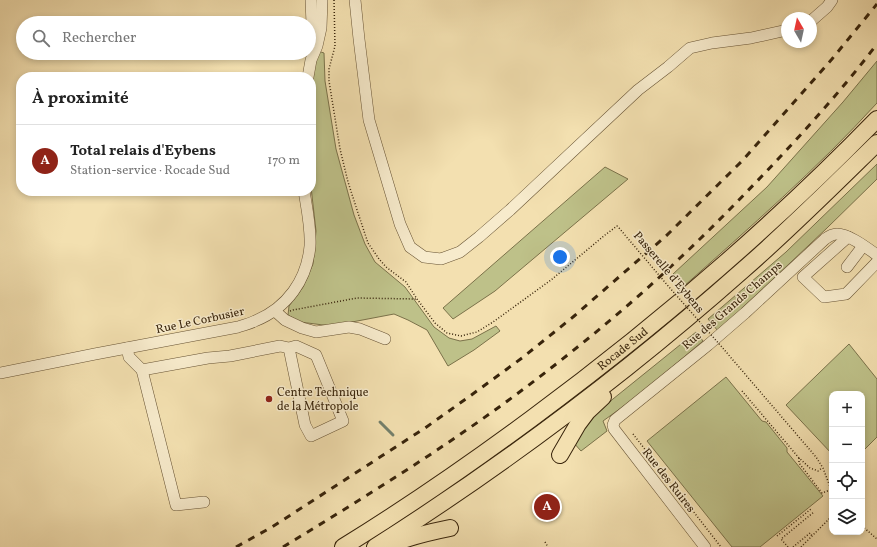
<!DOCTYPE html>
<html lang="fr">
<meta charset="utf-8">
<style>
:root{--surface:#fff;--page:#f6f6f6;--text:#222;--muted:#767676;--line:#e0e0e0;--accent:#8f2418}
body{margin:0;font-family:Vollkorn,serif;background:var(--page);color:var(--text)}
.controls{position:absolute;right:12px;bottom:12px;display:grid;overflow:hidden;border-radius:8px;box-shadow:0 2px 6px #0003}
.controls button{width:36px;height:36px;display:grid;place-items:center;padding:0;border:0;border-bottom:1px solid var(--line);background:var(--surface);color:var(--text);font:20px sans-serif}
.compass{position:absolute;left:781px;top:12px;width:36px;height:36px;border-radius:50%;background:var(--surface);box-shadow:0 2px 6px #0003;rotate:351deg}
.you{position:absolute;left:560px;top:257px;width:14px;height:14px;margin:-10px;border:3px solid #fff;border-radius:50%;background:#1a73e8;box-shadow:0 0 0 6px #1a73e833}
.badge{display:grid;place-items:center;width:26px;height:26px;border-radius:50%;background:var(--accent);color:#fff;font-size:13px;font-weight:700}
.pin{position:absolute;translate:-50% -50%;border:2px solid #fff;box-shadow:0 1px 4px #0006}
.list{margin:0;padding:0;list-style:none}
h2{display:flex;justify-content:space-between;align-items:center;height:52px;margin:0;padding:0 16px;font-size:17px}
h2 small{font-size:13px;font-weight:400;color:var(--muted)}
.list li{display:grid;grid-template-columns:26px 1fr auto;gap:12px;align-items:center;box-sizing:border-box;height:72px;padding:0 16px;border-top:1px solid var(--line)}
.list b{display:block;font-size:15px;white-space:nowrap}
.list p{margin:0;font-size:13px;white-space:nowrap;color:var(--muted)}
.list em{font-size:13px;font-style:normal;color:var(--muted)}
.icon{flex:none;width:22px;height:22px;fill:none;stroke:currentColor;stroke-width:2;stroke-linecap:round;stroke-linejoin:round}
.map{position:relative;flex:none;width:877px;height:547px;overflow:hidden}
.search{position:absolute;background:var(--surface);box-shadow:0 2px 6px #0003;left:16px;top:16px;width:300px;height:44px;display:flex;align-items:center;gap:10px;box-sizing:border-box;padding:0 14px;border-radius:22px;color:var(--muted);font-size:15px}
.panel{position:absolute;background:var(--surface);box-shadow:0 2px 6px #0003;left:16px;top:72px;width:300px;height:124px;border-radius:16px}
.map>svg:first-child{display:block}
</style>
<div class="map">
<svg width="877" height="547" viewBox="0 0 877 547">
<rect width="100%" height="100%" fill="#f3e0b0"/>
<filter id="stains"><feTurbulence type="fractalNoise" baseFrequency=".005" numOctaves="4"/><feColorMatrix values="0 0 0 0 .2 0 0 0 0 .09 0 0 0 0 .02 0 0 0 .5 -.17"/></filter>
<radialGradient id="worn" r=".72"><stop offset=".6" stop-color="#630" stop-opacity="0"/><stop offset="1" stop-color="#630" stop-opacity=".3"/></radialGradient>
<g fill="#bec189" stroke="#7b724a">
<polygon points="318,51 324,53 325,81 336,149 354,215 365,244 375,262 405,287 434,327 449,338 460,341 472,339 496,326 500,331 474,350 448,366 427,330 408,320 394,314 331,326 300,322 288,315 289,306 303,287 313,264 316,231 311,187 311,85"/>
<path d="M877,61v42c-60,66 -128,125 -194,184l-10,-13 94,-87 76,-85z"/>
<polygon points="877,164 877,179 827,228 718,331 708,319 786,252"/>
<polygon points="605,167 628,179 495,291 453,319 443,308"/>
<polygon points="696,332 703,341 639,395 603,421 607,431 581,451 573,442 589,415 608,403"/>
<polygon points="849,344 877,379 877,437 862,452 862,394 832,394 832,454 786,405"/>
<polygon points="726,377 762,421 766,422 787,448 787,452 823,496 760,547 732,547 647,441"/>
</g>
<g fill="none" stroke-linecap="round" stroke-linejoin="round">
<polyline stroke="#73806c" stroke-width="3" points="380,422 393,435"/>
<defs>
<g id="minor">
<polyline points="311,0 312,24 311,47"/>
<polyline points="355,0 359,39 369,120 400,224 410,247 424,257 441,259 460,252 479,237 510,210 638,90 668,67 690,48 712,43 751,38 787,30"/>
<polyline points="811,21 827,7 832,0"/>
<polyline points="308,77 311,60 317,46 321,28 322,0"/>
<polyline points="848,237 803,277 824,297 846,294 877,262"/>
<polyline points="847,267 863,246"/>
<polyline points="275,311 285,320 302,328 316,332 349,327 360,329 385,339"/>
<polyline points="127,348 129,357 142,370 208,358 230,356 280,346 289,348 305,425 311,436 343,421 316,355 296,346 289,348"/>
<polyline points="142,370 176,505 204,502"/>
<path d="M0,373l95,-19 143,-27c5,-2 11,-3 17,-6 32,-13 52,-41 55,-75 1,-18 -3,-37 -6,-55"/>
<path d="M705,547l-91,-118 -1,-4 2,-5 93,-75 37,-32 80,-74c4,-3 7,-5 12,-5 12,0 30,14 40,21"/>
</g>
<g id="highway">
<polyline points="560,455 578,424 587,412 603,397"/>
<path d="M391,544c19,-7 39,-12 59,-16"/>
<path id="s1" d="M343,547c65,-40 127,-83 188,-128 123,-91 239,-190 346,-300"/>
<path d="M375,547c129,-82 253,-175 368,-277 46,-40 90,-84 134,-127"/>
</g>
</defs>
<use href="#minor" stroke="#675334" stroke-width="12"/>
<use href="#highway" stroke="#38240b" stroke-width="18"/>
<g stroke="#38240b" stroke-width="1.5" stroke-dasharray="1 2" stroke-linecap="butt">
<polyline points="334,0 335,46 329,69 329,81 340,149 348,182 359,216 368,243 379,259 386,267 406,282 417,299 435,323 447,333 461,336 477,332 493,322 551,280 605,235 617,226 619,228"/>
<polyline points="290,311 293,310 357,298 417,299"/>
<polyline points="721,346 816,457 823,468 832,492"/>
<polyline points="742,391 799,458 810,468 818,471 822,468"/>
<polyline points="633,434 721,547"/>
<polyline points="799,458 799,463 822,493 830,490"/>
<polyline points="862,526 877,539"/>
<polyline points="777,536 811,509"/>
<polyline points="545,542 548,547"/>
<polyline points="788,547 781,539 814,512"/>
<polyline points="793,547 810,533 812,536"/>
<polyline points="801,547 832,516"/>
</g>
<use href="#minor" stroke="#f7ebcc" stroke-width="11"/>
<use href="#highway" stroke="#f3e0b0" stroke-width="16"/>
<g stroke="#38240b" stroke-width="3" stroke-dasharray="7 7" stroke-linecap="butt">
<polyline points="236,547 272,527 425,428 470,396 522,358 573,317 666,236 742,161 832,59 877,4"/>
<path d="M283,547c92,-56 184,-113 268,-179 45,-35 88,-71 129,-110 29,-27 56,-55 83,-83 40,-42 79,-85 114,-131"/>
</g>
<polyline stroke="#38240b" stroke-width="1.5" stroke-dasharray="1 2" stroke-linecap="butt" points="619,228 669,287 720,345"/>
</g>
<circle fill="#8f2418" stroke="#f7ebcc" stroke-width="1.5" cx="269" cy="399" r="4"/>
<g text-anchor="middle" stroke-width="3" stroke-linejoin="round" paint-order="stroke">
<g font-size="12" fill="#38240b" stroke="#f7ebcc">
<text transform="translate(669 272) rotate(50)" y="4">Passerelle d'Eybens</text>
<text transform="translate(732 305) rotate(-41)" y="4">Rue des Grands Champs</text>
<text transform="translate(200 320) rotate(-12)" y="4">Rue Le Corbusier</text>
<text dy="4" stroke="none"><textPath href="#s1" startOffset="343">Rocade Sud</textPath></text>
<text transform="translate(669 480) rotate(52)" y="4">Rue des Ruires</text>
</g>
<g font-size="12" fill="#38240b" stroke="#f7ebcc" text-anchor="start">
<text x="277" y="396">Centre Technique<tspan x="277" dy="14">de la Métropole</tspan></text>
</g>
</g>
<rect width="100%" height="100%" filter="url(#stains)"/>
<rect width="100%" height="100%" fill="url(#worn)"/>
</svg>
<div class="controls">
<button>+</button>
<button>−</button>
<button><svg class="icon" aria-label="locate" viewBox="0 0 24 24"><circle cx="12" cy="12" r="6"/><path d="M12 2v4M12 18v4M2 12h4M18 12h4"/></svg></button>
<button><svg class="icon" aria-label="layers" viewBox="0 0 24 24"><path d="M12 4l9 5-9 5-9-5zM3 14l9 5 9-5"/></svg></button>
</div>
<svg class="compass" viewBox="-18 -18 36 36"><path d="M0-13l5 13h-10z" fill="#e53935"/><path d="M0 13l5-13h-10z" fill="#767676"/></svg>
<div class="you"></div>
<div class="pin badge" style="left:547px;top:507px">A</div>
<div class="search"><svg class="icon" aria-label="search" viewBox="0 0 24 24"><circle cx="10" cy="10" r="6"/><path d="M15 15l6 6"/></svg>Rechercher</div>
<section class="panel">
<h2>À proximité<small></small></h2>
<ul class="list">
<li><span class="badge">A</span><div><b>Total relais d'Eybens</b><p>Station-service · Rocade Sud</p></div><em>170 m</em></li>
</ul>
</section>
</div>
